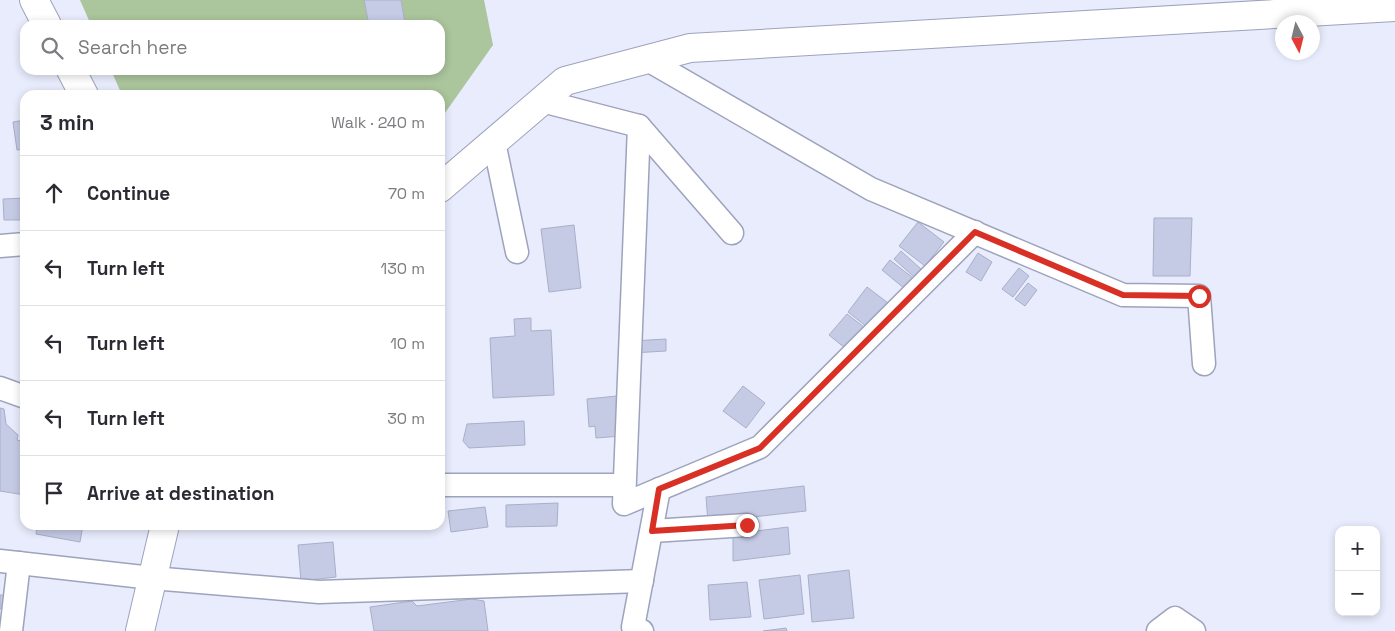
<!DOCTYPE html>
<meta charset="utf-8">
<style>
:root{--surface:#fff;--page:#f7f7f7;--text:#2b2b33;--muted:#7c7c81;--line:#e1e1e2}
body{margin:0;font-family:"Space Grotesk",sans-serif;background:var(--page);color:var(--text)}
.controls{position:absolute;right:15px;bottom:15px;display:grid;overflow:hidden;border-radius:10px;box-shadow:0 2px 8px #0003}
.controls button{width:45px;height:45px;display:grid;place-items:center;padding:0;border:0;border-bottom:1px solid var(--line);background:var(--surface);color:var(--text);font:25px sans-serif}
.compass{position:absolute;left:1275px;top:15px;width:45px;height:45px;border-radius:50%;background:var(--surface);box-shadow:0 2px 8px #0003;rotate:173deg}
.stop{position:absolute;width:15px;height:15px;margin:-11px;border:4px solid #d93025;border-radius:50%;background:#fff}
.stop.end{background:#d93025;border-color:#fff;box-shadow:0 1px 5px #0008}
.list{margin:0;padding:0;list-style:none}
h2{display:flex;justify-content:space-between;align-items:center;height:65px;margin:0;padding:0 20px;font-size:21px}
h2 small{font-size:16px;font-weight:400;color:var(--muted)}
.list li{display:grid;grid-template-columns:32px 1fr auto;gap:15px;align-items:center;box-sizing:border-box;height:75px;padding:0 20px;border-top:1px solid var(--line)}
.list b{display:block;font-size:19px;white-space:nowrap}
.list em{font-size:16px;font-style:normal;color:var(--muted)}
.icon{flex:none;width:28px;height:28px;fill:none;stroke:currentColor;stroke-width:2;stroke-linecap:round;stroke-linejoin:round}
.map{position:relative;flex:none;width:1395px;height:631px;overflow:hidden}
.search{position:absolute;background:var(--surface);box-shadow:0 2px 8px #0003;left:20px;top:20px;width:425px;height:55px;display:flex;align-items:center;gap:12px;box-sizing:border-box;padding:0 18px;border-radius:15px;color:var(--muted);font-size:19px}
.panel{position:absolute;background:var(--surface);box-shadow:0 2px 8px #0003;left:20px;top:90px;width:425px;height:440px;border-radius:15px}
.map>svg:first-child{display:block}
</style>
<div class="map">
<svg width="1395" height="631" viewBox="0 0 1395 631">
<rect width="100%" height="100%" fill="#e8ecfc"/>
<polygon fill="#abc59d" points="80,0 484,0 493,45 440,120 440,95 122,95 111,70 440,70 440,25 91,25"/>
<g fill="#c5cbe5" stroke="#a9afc8">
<polygon points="364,0 401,0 405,23 369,25"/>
<polygon points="25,120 25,149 17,150 13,122"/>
<polygon points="25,198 25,220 4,220 3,199"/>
<polygon points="1154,218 1192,218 1190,276 1153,276"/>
<polygon points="918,222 944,242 925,266 899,246"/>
<polygon points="574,225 581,288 549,292 541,229"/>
<polygon points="901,251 921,269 914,277 894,259"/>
<polygon points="978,253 992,262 981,281 966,272"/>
<polygon points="890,260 913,278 905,289 882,270"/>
<polygon points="1019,268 1029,276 1013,297 1002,289"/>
<polygon points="1028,283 1037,290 1025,306 1015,299"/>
<polygon points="867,287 892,306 872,331 848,312"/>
<polygon points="847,314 869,331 851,353 829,335"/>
<polygon points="531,318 531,331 551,330 554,395 493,398 490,338 515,336 514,319"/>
<polygon points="666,339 666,351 632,353 632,341"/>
<polygon points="743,386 765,403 746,428 723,411"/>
<polygon points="617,396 621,436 596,438 595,426 589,427 587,399"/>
<polygon points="0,408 4,409 6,424 18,435 17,440 25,442 25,495 0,491"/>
<polygon points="524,421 525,445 469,448 463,441 467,424"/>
<polygon points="804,486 806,511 708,522 706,497"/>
<polygon points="558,503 557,526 506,527 506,505"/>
<polygon points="485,507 488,527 451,532 448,511"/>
<polygon points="37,525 83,525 80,542 36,534"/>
<polygon points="788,527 790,554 733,561 733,534"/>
<polygon points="333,542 336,577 301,581 298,545"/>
<polygon points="849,570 854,618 812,622 808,575"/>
<polygon points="800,575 804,614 764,619 759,580"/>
<polygon points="747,582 751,617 710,620 708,585"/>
<rect x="0" y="595" width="5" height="14"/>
<polygon points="472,599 484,601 488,631 374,631 370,607 412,601 417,606"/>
<polygon points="786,628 787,631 763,631"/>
</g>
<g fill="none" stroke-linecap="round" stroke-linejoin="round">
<defs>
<g id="street">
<polyline points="646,59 871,189 1123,295 1199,296 1204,364"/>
<polyline points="542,101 639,126 732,233"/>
<polyline points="639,126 624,504 760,447 975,232"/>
<polyline points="494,142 517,252"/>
<polyline points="0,246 25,244"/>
<polyline points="0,388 25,397"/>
<polyline points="440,485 624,485"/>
<polyline points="652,531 747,525"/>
<polyline points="0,561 152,578 319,592 642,581"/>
<polyline points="11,631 19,563"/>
<polyline points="642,631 633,627 659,489"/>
<polyline points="1158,631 1175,618 1194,631"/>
</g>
<polyline id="primary" points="140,631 165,525"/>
<g id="highway">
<polyline points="34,0 47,25"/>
<polyline points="71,70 84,95"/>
<polyline points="440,188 565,81 690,48 1395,7"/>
</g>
</defs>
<use href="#street" stroke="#9ea3bc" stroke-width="25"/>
<use href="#primary" stroke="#9ea3bc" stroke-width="30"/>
<use href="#highway" stroke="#9ea3bc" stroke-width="30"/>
<use href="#street" stroke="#fff" stroke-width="22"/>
<use href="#primary" stroke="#fff" stroke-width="28"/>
<use href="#highway" stroke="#fff" stroke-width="28"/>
</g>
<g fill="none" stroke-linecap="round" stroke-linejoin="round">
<polyline stroke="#d93025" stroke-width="6" points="747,525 652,531 659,489 760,448 975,232 1123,295 1199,296"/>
</g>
</svg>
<div class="controls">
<button>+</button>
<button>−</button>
</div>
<svg class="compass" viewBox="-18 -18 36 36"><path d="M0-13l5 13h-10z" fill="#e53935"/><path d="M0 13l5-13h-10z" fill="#7c7c81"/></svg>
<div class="stop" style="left:1199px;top:296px"></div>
<div class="stop end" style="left:747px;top:525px"></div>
<div class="search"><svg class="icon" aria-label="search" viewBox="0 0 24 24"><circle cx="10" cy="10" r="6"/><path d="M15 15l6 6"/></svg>Search here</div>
<section class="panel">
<h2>3 min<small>Walk · 240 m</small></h2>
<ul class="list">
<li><svg class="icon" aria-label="ahead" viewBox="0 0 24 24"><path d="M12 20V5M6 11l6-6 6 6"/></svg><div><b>Continue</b></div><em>70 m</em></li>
<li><svg class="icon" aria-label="left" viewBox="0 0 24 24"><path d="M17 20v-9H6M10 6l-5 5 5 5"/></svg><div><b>Turn left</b></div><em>130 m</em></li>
<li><svg class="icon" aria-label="left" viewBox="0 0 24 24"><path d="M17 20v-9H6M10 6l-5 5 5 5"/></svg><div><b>Turn left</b></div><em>10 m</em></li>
<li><svg class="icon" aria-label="left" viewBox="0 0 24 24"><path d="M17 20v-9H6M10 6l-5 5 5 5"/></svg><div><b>Turn left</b></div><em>30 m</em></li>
<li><svg class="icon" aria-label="arrive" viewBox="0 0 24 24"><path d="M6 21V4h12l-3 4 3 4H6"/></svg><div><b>Arrive at destination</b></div></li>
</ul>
</section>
</div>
